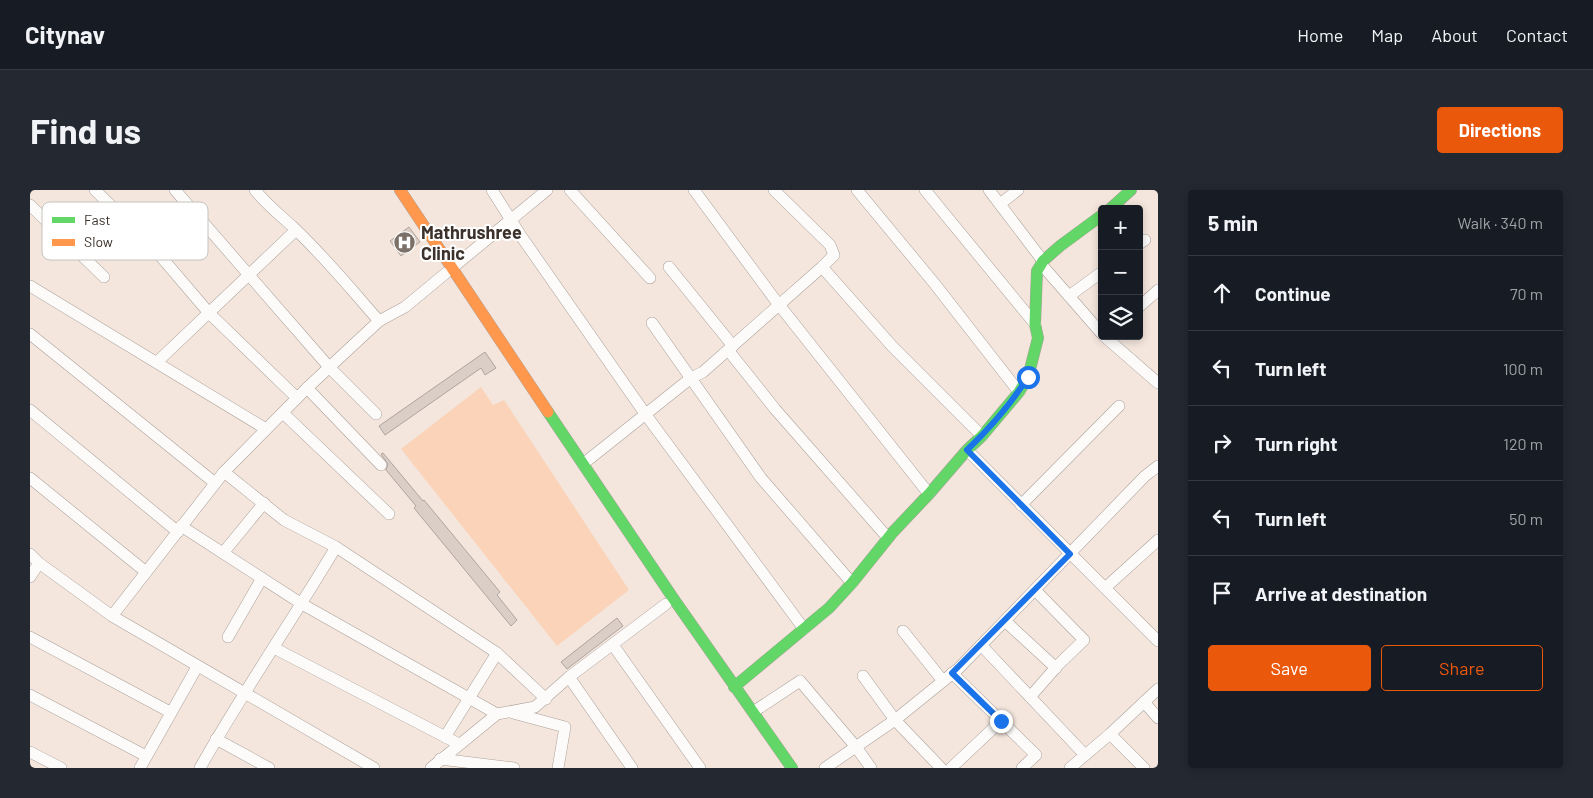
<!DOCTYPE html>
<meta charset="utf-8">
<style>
:root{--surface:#171b24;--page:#242831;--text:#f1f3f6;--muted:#9ea1a6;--line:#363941;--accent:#ea580c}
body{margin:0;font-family:Barlow,sans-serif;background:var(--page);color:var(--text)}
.controls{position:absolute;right:15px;top:15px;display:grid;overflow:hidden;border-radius:5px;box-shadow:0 2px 8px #0003}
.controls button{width:45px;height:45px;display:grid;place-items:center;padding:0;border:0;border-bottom:1px solid var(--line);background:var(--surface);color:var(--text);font:25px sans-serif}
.stop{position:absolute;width:15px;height:15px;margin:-11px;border:4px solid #1a73e8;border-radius:50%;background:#fff}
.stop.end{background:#1a73e8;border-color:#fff;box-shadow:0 1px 5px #0008}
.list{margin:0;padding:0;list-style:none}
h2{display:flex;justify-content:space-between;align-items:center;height:65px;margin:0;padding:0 20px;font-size:21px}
h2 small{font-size:16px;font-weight:400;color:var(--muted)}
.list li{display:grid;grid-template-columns:32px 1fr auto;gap:15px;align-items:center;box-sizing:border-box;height:75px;padding:0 20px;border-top:1px solid var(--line)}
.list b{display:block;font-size:19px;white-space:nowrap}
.list em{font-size:16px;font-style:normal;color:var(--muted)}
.actions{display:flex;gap:10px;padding:15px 20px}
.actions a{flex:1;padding:11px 0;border:1px solid var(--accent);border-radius:5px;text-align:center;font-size:18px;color:var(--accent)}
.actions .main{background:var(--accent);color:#fff}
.icon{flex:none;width:28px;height:28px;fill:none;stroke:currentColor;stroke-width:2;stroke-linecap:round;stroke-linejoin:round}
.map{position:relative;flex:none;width:1128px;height:578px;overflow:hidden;border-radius:5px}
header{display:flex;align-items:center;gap:30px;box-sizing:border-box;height:70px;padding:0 25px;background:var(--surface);border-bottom:1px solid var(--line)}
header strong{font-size:24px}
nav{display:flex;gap:28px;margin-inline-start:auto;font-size:18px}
.intro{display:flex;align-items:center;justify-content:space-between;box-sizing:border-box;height:120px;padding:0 30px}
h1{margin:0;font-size:35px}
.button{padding:12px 22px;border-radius:5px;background:var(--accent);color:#fff;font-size:18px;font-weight:700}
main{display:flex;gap:30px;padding:0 30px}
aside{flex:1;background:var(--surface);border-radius:5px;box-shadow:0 2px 8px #0003}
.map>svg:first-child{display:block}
</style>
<header>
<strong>Citynav</strong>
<nav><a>Home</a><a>Map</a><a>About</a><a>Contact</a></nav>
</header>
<div class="intro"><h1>Find us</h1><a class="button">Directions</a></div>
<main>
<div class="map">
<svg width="1128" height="578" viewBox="0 0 1128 578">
<rect width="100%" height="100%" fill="#f4e6dd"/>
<polygon fill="#fad3b9" points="451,197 463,215 474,210 599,400 527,456 371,259"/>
<g fill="#dacec7" stroke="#afa59e">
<polygon points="379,37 390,52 371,66 360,51"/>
<polygon points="455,162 466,178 455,185 451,178 355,245 349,236"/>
<polygon points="353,263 393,311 394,310 470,402 467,405 487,430 481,436 384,318 386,316 356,280 358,274 351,264"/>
<polygon points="587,428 593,436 537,479 531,472"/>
</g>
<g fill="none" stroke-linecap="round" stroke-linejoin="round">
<defs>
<g id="street">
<polyline points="65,0 121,55 179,123 267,208"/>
<polyline points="145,0 299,177 346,224"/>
<path d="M225,0c11,14 25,25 38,37 31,29 58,62 86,94"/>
<polyline points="462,0 491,46 616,225 774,439"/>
<polyline points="540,0 620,88"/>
<polyline points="664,0 746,111 899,304"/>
<polyline points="827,0 904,93 989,202"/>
<polyline points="895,0 1005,134"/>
<polyline points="959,0 1013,71"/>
<polyline points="970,14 988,0"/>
<polyline points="0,15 74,87"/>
<polyline points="1109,54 1115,50"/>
<polyline points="1011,74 1072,144"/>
<polyline points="639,77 703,156"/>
<polyline points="792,77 862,156 952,246"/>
<polyline points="422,78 517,0"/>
<polyline points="0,96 236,239"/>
<polyline points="1039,106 1072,82"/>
<polyline points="1109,117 1128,100"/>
<polyline points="622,133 731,288 822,393"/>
<polyline points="0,144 185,293"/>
<polyline points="1074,146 1128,193"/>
<polyline points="698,160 745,219 858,348"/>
<polyline points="127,172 266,40"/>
<polyline points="277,198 351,275"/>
<polyline points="0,220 148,342"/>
<polyline points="253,223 359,324"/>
<polyline points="937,260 1128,451"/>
<polyline points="553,274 661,188 673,182 792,77 804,65 800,55 744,0"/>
<polyline points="194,282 254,330 306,357 467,463 516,509"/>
<polyline points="0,288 116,382"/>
<polyline points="991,315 1089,216"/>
<polyline points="151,336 272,414 467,524"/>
<polyline points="193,363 234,313"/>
<polyline points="0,364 9,373 82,426 344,578"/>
<polyline points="0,387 9,373"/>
<polyline points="1075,398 1128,350"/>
<polyline points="82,426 194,282 277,198 349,131 375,117 416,83"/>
<polyline points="975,431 1026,478"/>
<polyline points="873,441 913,491"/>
<polyline points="0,447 140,522"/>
<polyline points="198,447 232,388"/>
<polyline points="583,455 670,578"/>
<polyline points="951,455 1055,565"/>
<polyline points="244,458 429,554"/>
<polyline points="922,483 1006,565 992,578"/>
<polyline points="833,486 865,530 911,578"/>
<polyline points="539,487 602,578"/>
<polyline points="0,505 116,566"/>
<polyline points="1000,507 1028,475 1054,450 1005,400"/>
<polyline points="1114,512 1128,528"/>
<polyline points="723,522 770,491 826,557 841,578"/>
<polyline points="483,523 535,537 528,578"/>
<polyline points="1080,544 1114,578"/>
<polyline points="415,547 467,463"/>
<polyline points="186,549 239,578"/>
<polyline points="0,562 31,578"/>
<polyline points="410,569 484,578"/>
<polyline points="110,578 167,477"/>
<path d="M170,578c42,-75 92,-147 136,-221"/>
<polyline points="401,578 467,524 505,517 539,487 636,414"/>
<polyline points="795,578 865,530 928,479 1115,286 1128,276"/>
<polyline points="921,578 971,531"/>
<polyline points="1040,578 1080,544 1128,499"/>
</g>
<g id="fast">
<polyline points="1080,19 1101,0"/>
<polyline points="518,222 643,408 762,578"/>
<polyline points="704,497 799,418 822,393 863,342 899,304 937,260 952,246 989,202 998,187 1008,148 1005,134 1007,81 1013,71 1030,56 1072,25"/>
</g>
<polyline id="slow" points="370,0 518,222"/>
</defs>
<use href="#street" stroke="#aaa099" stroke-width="12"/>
<use href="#fast" stroke="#aaa099" stroke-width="12"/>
<use href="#slow" stroke="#aaa099" stroke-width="12"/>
<use href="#street" stroke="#fdfbfa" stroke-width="11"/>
<use href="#fast" stroke="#63d668" stroke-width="11"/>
<use href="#slow" stroke="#ff974d" stroke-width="11"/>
</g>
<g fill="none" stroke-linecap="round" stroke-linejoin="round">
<path stroke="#1a73e8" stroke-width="6" d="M971,531l-49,-48 118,-119 -103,-104c22,-21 44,-46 61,-73"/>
</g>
<defs>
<symbol id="hospital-disc" viewBox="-11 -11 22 22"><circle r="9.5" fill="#7c7169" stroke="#fff"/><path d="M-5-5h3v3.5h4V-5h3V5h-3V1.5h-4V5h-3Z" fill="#fff"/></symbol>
</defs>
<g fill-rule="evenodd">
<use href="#hospital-disc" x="362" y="40" width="25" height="25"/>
</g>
<g text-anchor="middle" stroke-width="4" stroke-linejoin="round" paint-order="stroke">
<g font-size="18" font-weight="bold" fill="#3c322b" stroke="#fff" text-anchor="start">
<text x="391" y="49">Mathrushree<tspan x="391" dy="21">Clinic</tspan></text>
</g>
</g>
<rect x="12" y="12" width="166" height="58" rx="8" fill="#fff" stroke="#c4c2bf" stroke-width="1"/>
<rect x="22" y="27" width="23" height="6" fill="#63d668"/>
<rect x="22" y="49" width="23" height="7" fill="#ff974d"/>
<g font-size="14" fill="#3c322b">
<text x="54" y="35">Fast</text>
<text x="54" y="57">Slow</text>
</g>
</svg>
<div class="controls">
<button>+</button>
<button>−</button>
<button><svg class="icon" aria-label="layers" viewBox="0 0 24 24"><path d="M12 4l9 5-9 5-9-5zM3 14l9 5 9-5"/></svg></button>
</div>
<div class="stop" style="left:998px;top:187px"></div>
<div class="stop end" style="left:971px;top:531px"></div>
</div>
<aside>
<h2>5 min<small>Walk · 340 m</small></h2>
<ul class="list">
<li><svg class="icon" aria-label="ahead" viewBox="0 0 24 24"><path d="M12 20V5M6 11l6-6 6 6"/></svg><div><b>Continue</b></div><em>70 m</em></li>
<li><svg class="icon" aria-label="left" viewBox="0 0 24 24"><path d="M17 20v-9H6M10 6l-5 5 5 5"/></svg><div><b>Turn left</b></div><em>100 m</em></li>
<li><svg class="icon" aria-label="right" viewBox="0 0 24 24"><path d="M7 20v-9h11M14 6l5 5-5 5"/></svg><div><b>Turn right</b></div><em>120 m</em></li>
<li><svg class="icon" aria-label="left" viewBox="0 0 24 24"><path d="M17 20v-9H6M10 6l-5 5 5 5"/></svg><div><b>Turn left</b></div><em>50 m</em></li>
<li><svg class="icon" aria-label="arrive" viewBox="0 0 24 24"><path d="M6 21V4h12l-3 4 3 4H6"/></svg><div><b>Arrive at destination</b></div></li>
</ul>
<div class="actions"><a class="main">Save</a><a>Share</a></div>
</aside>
</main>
